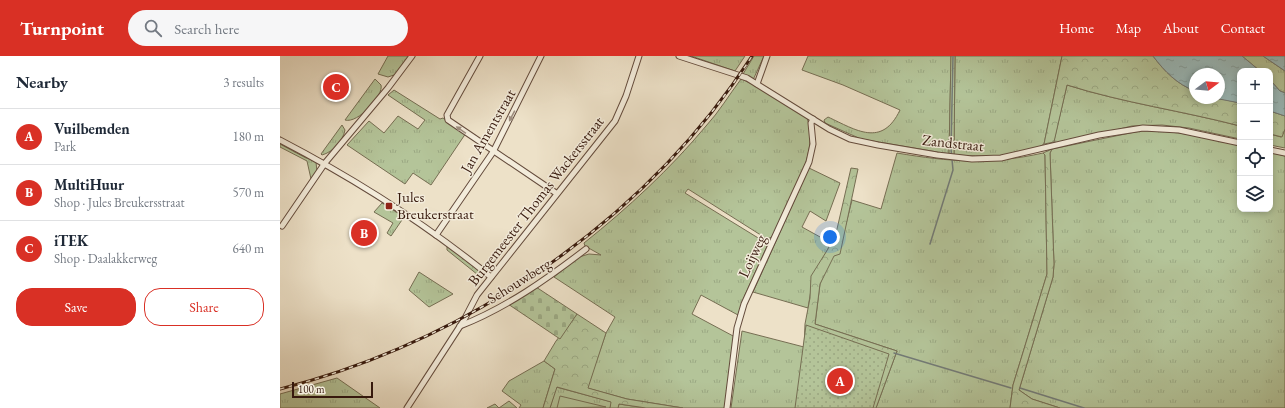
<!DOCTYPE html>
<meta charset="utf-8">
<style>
:root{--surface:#fff;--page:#f6f6f7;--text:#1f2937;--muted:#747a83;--line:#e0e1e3;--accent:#d93025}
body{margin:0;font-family:"EB Garamond",serif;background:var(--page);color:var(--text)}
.controls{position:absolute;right:12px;top:12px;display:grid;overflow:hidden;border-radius:8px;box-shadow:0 2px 6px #0003}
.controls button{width:36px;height:36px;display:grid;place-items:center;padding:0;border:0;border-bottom:1px solid var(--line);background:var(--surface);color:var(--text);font:20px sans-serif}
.compass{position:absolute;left:909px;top:12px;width:36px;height:36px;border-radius:50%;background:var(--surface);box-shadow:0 2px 6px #0003;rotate:74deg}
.scale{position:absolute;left:12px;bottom:10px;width:81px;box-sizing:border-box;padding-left:4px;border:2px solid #37190d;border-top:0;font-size:11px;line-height:14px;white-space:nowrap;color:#37190d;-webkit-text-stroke:3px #f3ecdb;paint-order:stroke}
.you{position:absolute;left:550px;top:181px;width:14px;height:14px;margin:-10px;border:3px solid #fff;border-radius:50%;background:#1a73e8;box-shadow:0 0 0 6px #1a73e833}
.badge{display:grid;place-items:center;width:26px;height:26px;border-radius:50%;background:var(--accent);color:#fff;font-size:13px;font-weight:700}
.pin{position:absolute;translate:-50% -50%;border:2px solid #fff;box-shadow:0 1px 4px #0006}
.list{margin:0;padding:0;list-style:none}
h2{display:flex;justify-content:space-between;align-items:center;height:52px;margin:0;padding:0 16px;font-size:17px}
h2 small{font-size:13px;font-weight:400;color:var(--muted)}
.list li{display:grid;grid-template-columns:26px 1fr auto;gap:12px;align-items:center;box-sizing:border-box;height:56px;padding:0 16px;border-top:1px solid var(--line)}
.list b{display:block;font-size:15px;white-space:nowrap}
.list p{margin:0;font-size:13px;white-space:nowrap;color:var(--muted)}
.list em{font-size:13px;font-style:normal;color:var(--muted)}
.actions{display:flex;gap:8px;padding:12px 16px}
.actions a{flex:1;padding:9px 0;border:1px solid var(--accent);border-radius:16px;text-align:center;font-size:14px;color:var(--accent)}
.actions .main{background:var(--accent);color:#fff}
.icon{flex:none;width:22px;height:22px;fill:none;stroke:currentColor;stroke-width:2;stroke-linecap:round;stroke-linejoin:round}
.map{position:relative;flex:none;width:1005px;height:352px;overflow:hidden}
header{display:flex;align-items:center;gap:24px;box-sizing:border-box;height:56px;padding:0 20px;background:var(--accent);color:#fff}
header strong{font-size:19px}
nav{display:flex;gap:22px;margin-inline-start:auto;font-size:14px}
.search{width:280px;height:36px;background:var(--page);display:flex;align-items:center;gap:10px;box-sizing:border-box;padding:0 14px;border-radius:22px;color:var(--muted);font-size:15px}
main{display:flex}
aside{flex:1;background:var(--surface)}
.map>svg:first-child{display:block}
</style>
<header>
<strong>Turnpoint</strong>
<div class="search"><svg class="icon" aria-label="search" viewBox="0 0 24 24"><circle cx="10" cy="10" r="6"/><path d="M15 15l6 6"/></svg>Search here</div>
<nav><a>Home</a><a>Map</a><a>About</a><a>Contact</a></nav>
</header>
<main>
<aside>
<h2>Nearby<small>3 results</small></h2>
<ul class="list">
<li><span class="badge">A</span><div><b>Vuilbemden</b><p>Park</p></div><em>180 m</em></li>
<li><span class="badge">B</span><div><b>MultiHuur</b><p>Shop · Jules Breukersstraat</p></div><em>570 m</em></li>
<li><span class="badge">C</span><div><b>iTEK</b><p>Shop · Daalakkerweg</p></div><em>640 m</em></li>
</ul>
<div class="actions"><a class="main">Save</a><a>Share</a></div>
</aside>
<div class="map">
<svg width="1005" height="352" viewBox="0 0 1005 352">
<defs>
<pattern id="grass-tufts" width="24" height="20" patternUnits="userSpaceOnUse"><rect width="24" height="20" fill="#b4c499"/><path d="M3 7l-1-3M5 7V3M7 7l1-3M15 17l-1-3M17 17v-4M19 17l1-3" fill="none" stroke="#9ba883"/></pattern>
<pattern id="forest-crowns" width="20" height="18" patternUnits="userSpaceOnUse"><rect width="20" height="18" fill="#b4c499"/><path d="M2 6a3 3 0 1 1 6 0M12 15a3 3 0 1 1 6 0" fill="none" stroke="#9ba883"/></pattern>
<pattern id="cemetery-stones" width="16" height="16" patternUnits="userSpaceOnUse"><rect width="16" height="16" fill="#b4c499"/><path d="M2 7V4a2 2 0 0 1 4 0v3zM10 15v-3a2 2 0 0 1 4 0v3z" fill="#9ba883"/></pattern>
<pattern id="park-dots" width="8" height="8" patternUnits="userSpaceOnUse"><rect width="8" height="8" fill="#b4c499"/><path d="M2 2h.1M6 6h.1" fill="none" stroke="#9ba883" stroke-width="1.8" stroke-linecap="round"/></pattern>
<pattern id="water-ripples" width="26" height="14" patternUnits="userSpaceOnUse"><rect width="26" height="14" fill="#9bbcbd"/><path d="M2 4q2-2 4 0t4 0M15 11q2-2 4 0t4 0" fill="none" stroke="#86a1a1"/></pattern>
</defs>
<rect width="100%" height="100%" fill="#ede1c8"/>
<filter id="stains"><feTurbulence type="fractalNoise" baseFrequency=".005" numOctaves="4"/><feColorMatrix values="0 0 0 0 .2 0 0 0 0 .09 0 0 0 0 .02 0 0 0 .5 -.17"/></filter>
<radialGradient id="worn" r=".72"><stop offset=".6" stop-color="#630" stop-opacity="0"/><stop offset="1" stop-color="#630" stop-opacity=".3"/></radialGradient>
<g fill="url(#grass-tufts)" stroke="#766e53">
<polygon points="108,0 130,0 117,18 108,21 98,18"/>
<polygon points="411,0 465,0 455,15"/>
<polygon points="474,0 484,0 473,24 463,18"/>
<path d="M528,0h143l-2,98 -88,-15 -36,-16 -1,-3 4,-3c28,13 54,31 72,-7l-57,-25 -41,-15z"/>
<path d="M675,0h107l-18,88c-22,15 -65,12 -90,11z"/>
<polygon points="962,0 983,0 1005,15 1005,37 1000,35 990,24 990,15 980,15"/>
<path d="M95,23l6,6c3,10 -23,39 -36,35z"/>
<path d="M461,23l14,6 52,33c14,35 -21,88 -35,119l-5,2 -79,-50 -3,4 83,51 -23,51 -7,20 -37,-20 -9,19 43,23 -9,71h-43l-56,-9 -40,-11 19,-55 9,-16 -61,-40 25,-20 10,-3 12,1 -16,-9 -1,-3c44,-35 86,-74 122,-117 13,-14 23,-31 35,-47z"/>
<path d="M787,29c57,18 116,26 173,41v13l-51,-11 -27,-3 -30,1 -79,19z"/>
<polygon points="114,34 160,63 163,62 186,77 151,129 133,117 125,128 67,89 89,65 104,77 118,60 138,73 145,64 108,39"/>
<path d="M62,69l3,5c-2,11 -12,22 -23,25l-1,-1z"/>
<polygon points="1005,73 1005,92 990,89 990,78 1001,81"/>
<path d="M860,75c34,-1 66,6 100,14v64h30v-57l15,4v252h-225l-28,-9 -13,-9 34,-113 1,-13 -4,-111 2,-4z"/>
<polygon points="0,88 26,102 31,102 36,106 37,116 31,123 27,105 0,91"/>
<path d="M617,97c53,9 93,12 146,0l2,2 2,119 -34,111 -3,23h-134l21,-57 -82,-27 5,-40 26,-60 6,-24 29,9z"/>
<polygon points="529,112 560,127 546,165 530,155 522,171 551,187 542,204 531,234 528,252 473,236"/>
<polygon points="102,147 124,161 111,180 107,177 113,167 94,156"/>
<polygon points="139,216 173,238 149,251 129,234"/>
<polygon points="462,275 524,291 518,352 451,352"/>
<polygon points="264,305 275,313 263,352 239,352 241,349 222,335 229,325"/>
<polygon points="57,322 100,352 0,352 0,338"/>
<polygon points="276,331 332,346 330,352 270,352"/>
<polygon points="229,345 237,352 207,352 215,348 219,352"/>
<polygon points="339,348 366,352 338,352"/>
</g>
<g fill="url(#forest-crowns)" stroke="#766e53">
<polygon points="671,0 675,0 674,99 669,98"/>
<path d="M782,0h91c12,16 24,28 42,35v7l27,1 18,4v23c-57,-15 -116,-23 -173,-41l-13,57 -10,2z"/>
<polygon points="990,55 1005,60 1005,73 1002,81 990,78"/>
<polygon points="772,93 770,97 774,208 773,221 739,334 752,343 780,352 730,352 733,329 767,218 765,99 763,97"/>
<polygon points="571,112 578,113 560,198 554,200 540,228 535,268 617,295 596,352 518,352 524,294 525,268 530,242 531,220 548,193 557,173"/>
<polygon points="167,190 201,216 203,223 167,194"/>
<polygon points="297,258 326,277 308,332 347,343 403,352 366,352 339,348 338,352 330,352 331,346 277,331 270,352 263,352 275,313 264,305 276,285"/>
</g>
<polygon fill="url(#cemetery-stones)" stroke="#766e53" points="256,231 297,258 280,283 228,248"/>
<polygon fill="url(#park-dots)" stroke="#766e53" points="526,269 609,298 593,352 515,352"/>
<polygon fill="#b4c499" stroke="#766e53" points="280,340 326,351 277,352"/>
<g fill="url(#water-ripples)" stroke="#737b77">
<path d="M873,0h89l18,15h-20v32l-26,-5h5v-24h-24v17c-18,-7 -30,-19 -42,-35z"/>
<polygon points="983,0 1005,0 1005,15"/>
<polygon points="990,24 1000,35 1005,37 1005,60 990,55"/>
</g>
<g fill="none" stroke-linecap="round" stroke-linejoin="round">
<g stroke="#737b77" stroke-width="1.5">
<polyline points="650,188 673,114 671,93 673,0"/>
<polyline points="614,297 731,332"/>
<polyline points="740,332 804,352"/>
</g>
<defs>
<g id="minor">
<polyline points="200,0 167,59 168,64 276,137"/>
<polyline points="399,0 467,22 549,73 570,83 598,89 657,99 692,103 721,102 819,79 863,72 899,74 960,87"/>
<polyline points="477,28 487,0"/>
<path d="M0,84c75,39 146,84 211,137"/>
<polyline points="990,94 1005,97"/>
<polyline points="2,170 45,107 108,32 132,0"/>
<polyline points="156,179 213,96 261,0"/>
<path d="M180,270c46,-18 87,-47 126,-77"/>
<polyline points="127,352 184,264 197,239 335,65 346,40 359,0"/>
<polyline points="447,352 457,272 464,248 529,106 533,88 531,67 533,63"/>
</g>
</defs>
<use href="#minor" stroke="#644b3c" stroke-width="7"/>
<use href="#minor" stroke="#f3ecdb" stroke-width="5"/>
<defs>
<path id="rail" d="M0,333c188,-48 366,-169 472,-333"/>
</defs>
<use href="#rail" stroke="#37190d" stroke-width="3"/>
<use href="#rail" stroke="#f3ecdb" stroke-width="1.5" stroke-dasharray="4.5" stroke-linecap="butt"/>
</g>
<defs><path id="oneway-solid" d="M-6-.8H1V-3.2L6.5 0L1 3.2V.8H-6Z"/></defs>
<g fill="#9e8d7e">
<use href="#oneway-solid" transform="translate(232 60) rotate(118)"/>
<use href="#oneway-solid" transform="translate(181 74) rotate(-145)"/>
</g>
<rect fill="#8f2418" stroke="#f3ecdb" stroke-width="1.5" x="105" y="146" width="8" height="8" rx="2"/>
<g text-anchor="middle" stroke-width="3" stroke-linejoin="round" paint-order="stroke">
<g font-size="15" fill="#37190d" stroke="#f3ecdb">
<text transform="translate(208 75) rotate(-60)" y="5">Jan Amentstraat</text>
<text transform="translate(673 87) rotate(6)" y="5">Zandstraat</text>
<text transform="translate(256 145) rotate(-52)" y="5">Burgemeester Thomas Wackersstraat</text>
<text transform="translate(472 200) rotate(-65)" y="5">Loijweg</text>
<text transform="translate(239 225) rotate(-32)" y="5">Schouwberg</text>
</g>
<g font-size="15" fill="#37190d" stroke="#f3ecdb" text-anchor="start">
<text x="117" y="146">Jules<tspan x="117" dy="17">Breukerstraat</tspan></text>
</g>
</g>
<rect width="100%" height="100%" filter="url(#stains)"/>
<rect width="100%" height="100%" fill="url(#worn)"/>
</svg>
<div class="controls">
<button>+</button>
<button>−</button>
<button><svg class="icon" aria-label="locate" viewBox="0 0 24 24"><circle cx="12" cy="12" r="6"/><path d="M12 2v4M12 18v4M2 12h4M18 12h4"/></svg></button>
<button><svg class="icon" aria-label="layers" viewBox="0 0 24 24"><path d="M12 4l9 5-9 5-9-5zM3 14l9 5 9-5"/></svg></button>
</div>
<svg class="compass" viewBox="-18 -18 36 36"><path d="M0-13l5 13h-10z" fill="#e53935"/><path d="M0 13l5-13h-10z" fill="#747a83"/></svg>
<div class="scale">100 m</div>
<div class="you"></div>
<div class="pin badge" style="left:560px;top:325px">A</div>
<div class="pin badge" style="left:84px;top:177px">B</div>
<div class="pin badge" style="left:56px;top:31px">C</div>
</div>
</main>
